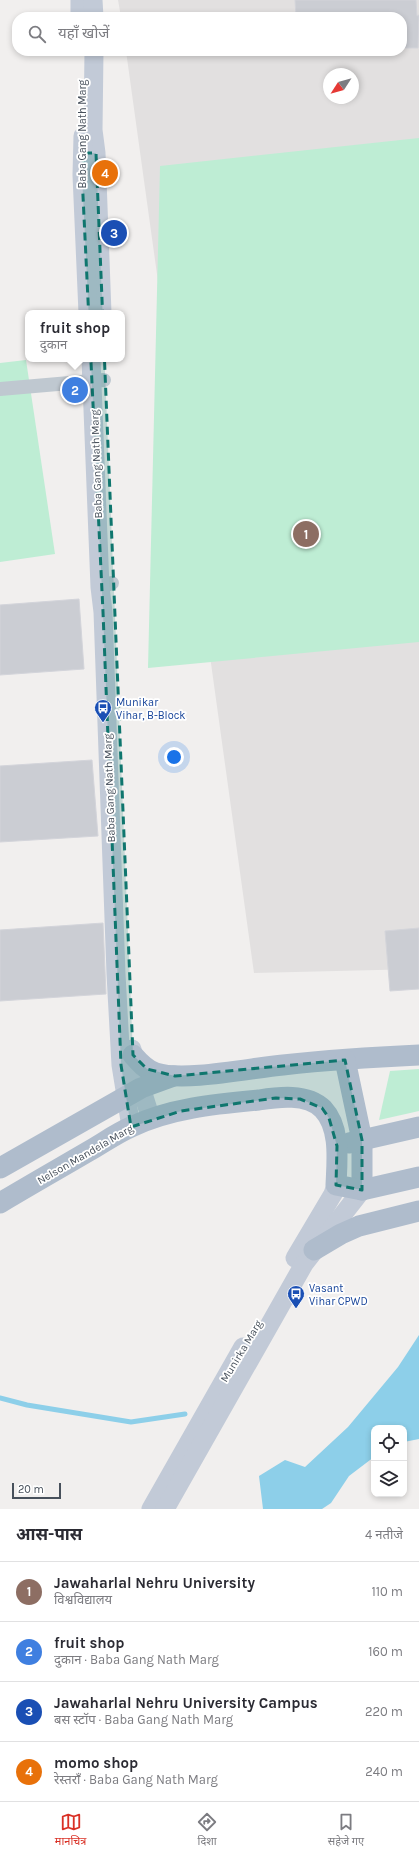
<!DOCTYPE html>
<html lang="hi">
<meta charset="utf-8">
<style>
:root{--surface:#fff;--page:#f2f2f3;--text:#2b2b33;--muted:#7c7c81;--line:#e1e1e2;--accent:#d93025}
body{margin:0;font-family:Karla,"Noto Sans Devanagari",sans-serif;background:var(--page);color:var(--text)}
.controls{position:absolute;right:12px;bottom:12px;display:grid;overflow:hidden;border-radius:8px;box-shadow:0 2px 6px #0003}
.controls button{width:36px;height:36px;display:grid;place-items:center;padding:0;border:0;border-bottom:1px solid var(--line);background:var(--surface);color:var(--text);font:20px sans-serif}
.compass{position:absolute;left:323px;top:68px;width:36px;height:36px;border-radius:50%;background:var(--surface);box-shadow:0 2px 6px #0003;rotate:234deg}
.scale{position:absolute;left:12px;bottom:10px;width:49px;box-sizing:border-box;padding-left:4px;border:2px solid #47505b;border-top:0;font-size:11px;line-height:14px;white-space:nowrap;color:#47505b;-webkit-text-stroke:3px #fff;paint-order:stroke}
.you{position:absolute;left:174px;top:757px;width:14px;height:14px;margin:-10px;border:3px solid #fff;border-radius:50%;background:#1a73e8;box-shadow:0 0 0 6px #1a73e833}
.badge{display:grid;place-items:center;width:26px;height:26px;border-radius:50%;background:var(--accent);color:#fff;font-size:13px;font-weight:700}
.pin{position:absolute;translate:-50% -50%;border:2px solid #fff;box-shadow:0 1px 4px #0006}
.popup{position:absolute;left:25px;top:310px;width:100px;height:52px;box-sizing:border-box;display:grid;place-content:center;border-radius:8px;background:var(--surface);filter:drop-shadow(0 1px 3px #0005);font-size:13px;white-space:nowrap;color:var(--muted)}
.popup b{font-size:15px;color:var(--text)}
.popup::after{content:'';position:absolute;left:50%;top:100%;margin-left:-8px;border:8px solid transparent;border-top-color:var(--surface)}
.list{margin:0;padding:0;list-style:none}
h2{display:flex;justify-content:space-between;align-items:center;height:52px;margin:0;padding:0 16px;font-size:17px}
h2 small{font-size:13px;font-weight:400;color:var(--muted)}
.list li{display:grid;grid-template-columns:26px 1fr auto;gap:12px;align-items:center;box-sizing:border-box;height:60px;padding:0 16px;border-top:1px solid var(--line)}
.list b{display:block;font-size:15px;white-space:nowrap}
.list p{margin:0;font-size:13px;white-space:nowrap;color:var(--muted)}
.list em{font-size:13px;font-style:normal;color:var(--muted)}
.icon{flex:none;width:22px;height:22px;fill:none;stroke:currentColor;stroke-width:2;stroke-linecap:round;stroke-linejoin:round}
.map{position:relative;flex:none;width:419px;height:1509px;overflow:hidden}
.search{position:absolute;background:var(--surface);box-shadow:0 2px 6px #0003;left:12px;right:12px;top:12px;height:44px;display:flex;align-items:center;gap:10px;box-sizing:border-box;padding:0 14px;border-radius:16px;color:var(--muted);font-size:15px}
.sheet{height:292px;background:var(--surface)}
nav{display:flex;justify-content:space-around;align-items:center;box-sizing:border-box;height:56px;border-top:1px solid var(--line);background:var(--surface);font-size:11px;color:var(--muted)}
nav a{display:grid;justify-items:center;gap:2px}
nav .on{color:var(--accent)}
.map>svg:first-child{display:block}
</style>
<div class="map">
<svg width="419" height="1509" viewBox="0 0 419 1509">
<rect width="100%" height="100%" fill="#f1efee"/>
<path fill="#e2e0e0" fill-rule="evenodd" d="M118,0h301v969l-165,4 -128,-922h276v-34h-281zM329,74h24v24h-24z"/>
<g fill="#beedd4">
<polygon points="419,138 419,642 148,668 160,166"/>
<polygon points="26,360 55,554 0,562 0,363"/>
<polygon points="419,1069 419,1111 379,1120 390,1071"/>
</g>
<polygon fill="#8dcfe9" points="419,1335 419,1439 404,1442 404,1428 374,1428 374,1457 349,1476 331,1503 322,1509 263,1509 259,1476 285,1460 305,1467 348,1427 398,1367"/>
<g fill="none" stroke-linecap="round" stroke-linejoin="round">
<polyline stroke="#8dcfe9" stroke-width="5" points="0,1398 27,1405 131,1422 185,1414"/>
</g>
<g fill="#cbcdd3" stroke="#d3d4da">
<polygon points="295,0 416,0 417,16 419,15 418,48 402,48 402,17 296,17"/>
<polygon points="79,599 84,669 0,675 0,605"/>
<polygon points="92,760 98,836 0,842 0,766"/>
<polygon points="103,923 106,994 0,1001 0,930"/>
<polygon points="419,928 419,989 390,991 385,931"/>
</g>
<g fill="none" stroke-linecap="round" stroke-linejoin="round">
<g stroke="#bfc8d0" stroke-width="14">
<polyline points="0,389 104,380"/>
<polyline points="100,587 112,583"/>
</g>
<g stroke="#c2cad7" stroke-width="19">
<polyline points="80,0 80,17"/>
<polyline points="93,0 94,17"/>
<polyline points="94,51 93,130 96,153 102,313"/>
<polyline points="83,136 82,175 88,313"/>
<polyline points="91,359 100,587 103,612 116,974 121,1065 131,1127"/>
<polyline points="132,1049 134,1065 151,1119"/>
<polyline points="295,1258 333,1194 336,1185"/>
<polyline points="151,1509 243,1347"/>
<polyline points="165,1509 304,1264 362,1190"/>
</g>
<g stroke="#afbccc" stroke-width="21">
<path d="M133,1055c6,7 13,15 23,18 28,9 95,-5 127,-8 45,-5 91,-8 136,-10"/>
<polyline points="345,1060 362,1140 362,1190"/>
<polyline points="349,1143 419,1127"/>
<polyline points="0,1168 141,1088 174,1076"/>
<path d="M0,1203c30,-18 60,-35 89,-52 14,-8 28,-18 42,-24 39,-19 85,-23 128,-27 19,-3 48,-7 64,9 18,19 14,52 13,76l26,5 57,-13"/>
<polyline points="314,1250 341,1234 359,1226 419,1211"/>
</g>
</g>
<path fill="#0f766e" fill-opacity="0.2" stroke="#0f766e" stroke-width="3" stroke-dasharray="8 5" stroke-linejoin="round" d="M84,153h12l37,902 14,14 28,7 170,-16 17,80v50l-26,-5 1,-39 -8,-28 -7,-10 -22,-9 -24,-1 -95,13 -50,16 -10,-62 -18,-453 -21,-437z"/>
<defs>
<symbol id="bus-pin" viewBox="-11 -11 22 30"><path d="M0 17L-7.5 6A9.5 9.5 0 1 1 7.5 6Z" fill="#1a4fb4" stroke="#fff"/><path d="M-5-6H5V4H4V6H2V4H-2V6H-4V4H-5ZM-3.5-4V0h7V-4ZM-3.5 1.2v1.5H-2V1.2ZM2 1.2v1.5H3.5V1.2Z" fill="#fff"/></symbol>
</defs>
<g fill-rule="evenodd">
<use href="#bus-pin" x="93" y="698" width="20" height="27"/>
<use href="#bus-pin" x="286" y="1284" width="20" height="27"/>
</g>
<g text-anchor="middle" stroke-width="3.5" stroke-linejoin="round" paint-order="stroke">
<g font-size="11" fill="#47505b" stroke="#fff">
<text transform="translate(82 134) rotate(-90)" y="4">Baba Gang Nath Marg</text>
<text transform="translate(96 464) rotate(-92)" y="4">Baba Gang Nath Marg</text>
<text transform="translate(109 788) rotate(-92)" y="4">Baba Gang Nath Marg</text>
<text transform="translate(85 1154) rotate(-30)" y="4">Nelson Mandela Marg</text>
<text transform="translate(241 1351) rotate(-59)" y="4">Munirka Marg</text>
</g>
<g font-size="11" fill="#164399" stroke="#fff" text-anchor="start">
<text x="116" y="706">Munikar<tspan x="116" dy="13">Vihar, B-Block</tspan></text>
<text x="309" y="1292">Vasant<tspan x="309" dy="13">Vihar CPWD</tspan></text>
</g>
</g>
</svg>
<div class="controls">
<button><svg class="icon" aria-label="locate" viewBox="0 0 24 24"><circle cx="12" cy="12" r="6"/><path d="M12 2v4M12 18v4M2 12h4M18 12h4"/></svg></button>
<button><svg class="icon" aria-label="layers" viewBox="0 0 24 24"><path d="M12 4l9 5-9 5-9-5zM3 14l9 5 9-5"/></svg></button>
</div>
<svg class="compass" viewBox="-18 -18 36 36"><path d="M0-13l5 13h-10z" fill="#e53935"/><path d="M0 13l5-13h-10z" fill="#7c7c81"/></svg>
<div class="scale">20 m</div>
<div class="you"></div>
<div class="pin badge" style="left:306px;top:534px;background:#8d6e63">1</div>
<div class="pin badge" style="left:75px;top:390px;background:#3f7fe0">2</div>
<div class="popup"><b>fruit shop</b>दुकान</div>
<div class="pin badge" style="left:114px;top:233px;background:#1a4fb4">3</div>
<div class="pin badge" style="left:105px;top:173px;background:#e8710a">4</div>
<div class="search"><svg class="icon" aria-label="search" viewBox="0 0 24 24"><circle cx="10" cy="10" r="6"/><path d="M15 15l6 6"/></svg>यहाँ खोजें</div>
</div>
<section class="sheet">
<h2>आस-पास<small>4 नतीजे</small></h2>
<ul class="list">
<li><span class="badge" style="background:#8d6e63">1</span><div><b>Jawaharlal Nehru University</b><p>विश्वविद्यालय</p></div><em>110 m</em></li>
<li><span class="badge" style="background:#3f7fe0">2</span><div><b>fruit shop</b><p>दुकान · Baba Gang Nath Marg</p></div><em>160 m</em></li>
<li><span class="badge" style="background:#1a4fb4">3</span><div><b>Jawaharlal Nehru University Campus</b><p>बस स्टॉप · Baba Gang Nath Marg</p></div><em>220 m</em></li>
<li><span class="badge" style="background:#e8710a">4</span><div><b>momo shop</b><p>रेस्तराँ · Baba Gang Nath Marg</p></div><em>240 m</em></li>
</ul>
</section>
<nav>
<a class="on"><svg class="icon" aria-label="map" viewBox="0 0 24 24"><path d="M3 6l6-2 6 2 6-2v14l-6 2-6-2-6 2zM9 4v14M15 6v14"/></svg>मानचित्र</a>
<a><svg class="icon" aria-label="directions" viewBox="0 0 24 24"><path d="M12 3l9 9-9 9-9-9zM9 14v-3h6M13 9l2 2-2 2"/></svg>दिशा</a>
<a><svg class="icon" aria-label="saved" viewBox="0 0 24 24"><path d="M7 4h10v16l-5-4-5 4z"/></svg>सहेजे गए</a>
</nav>
